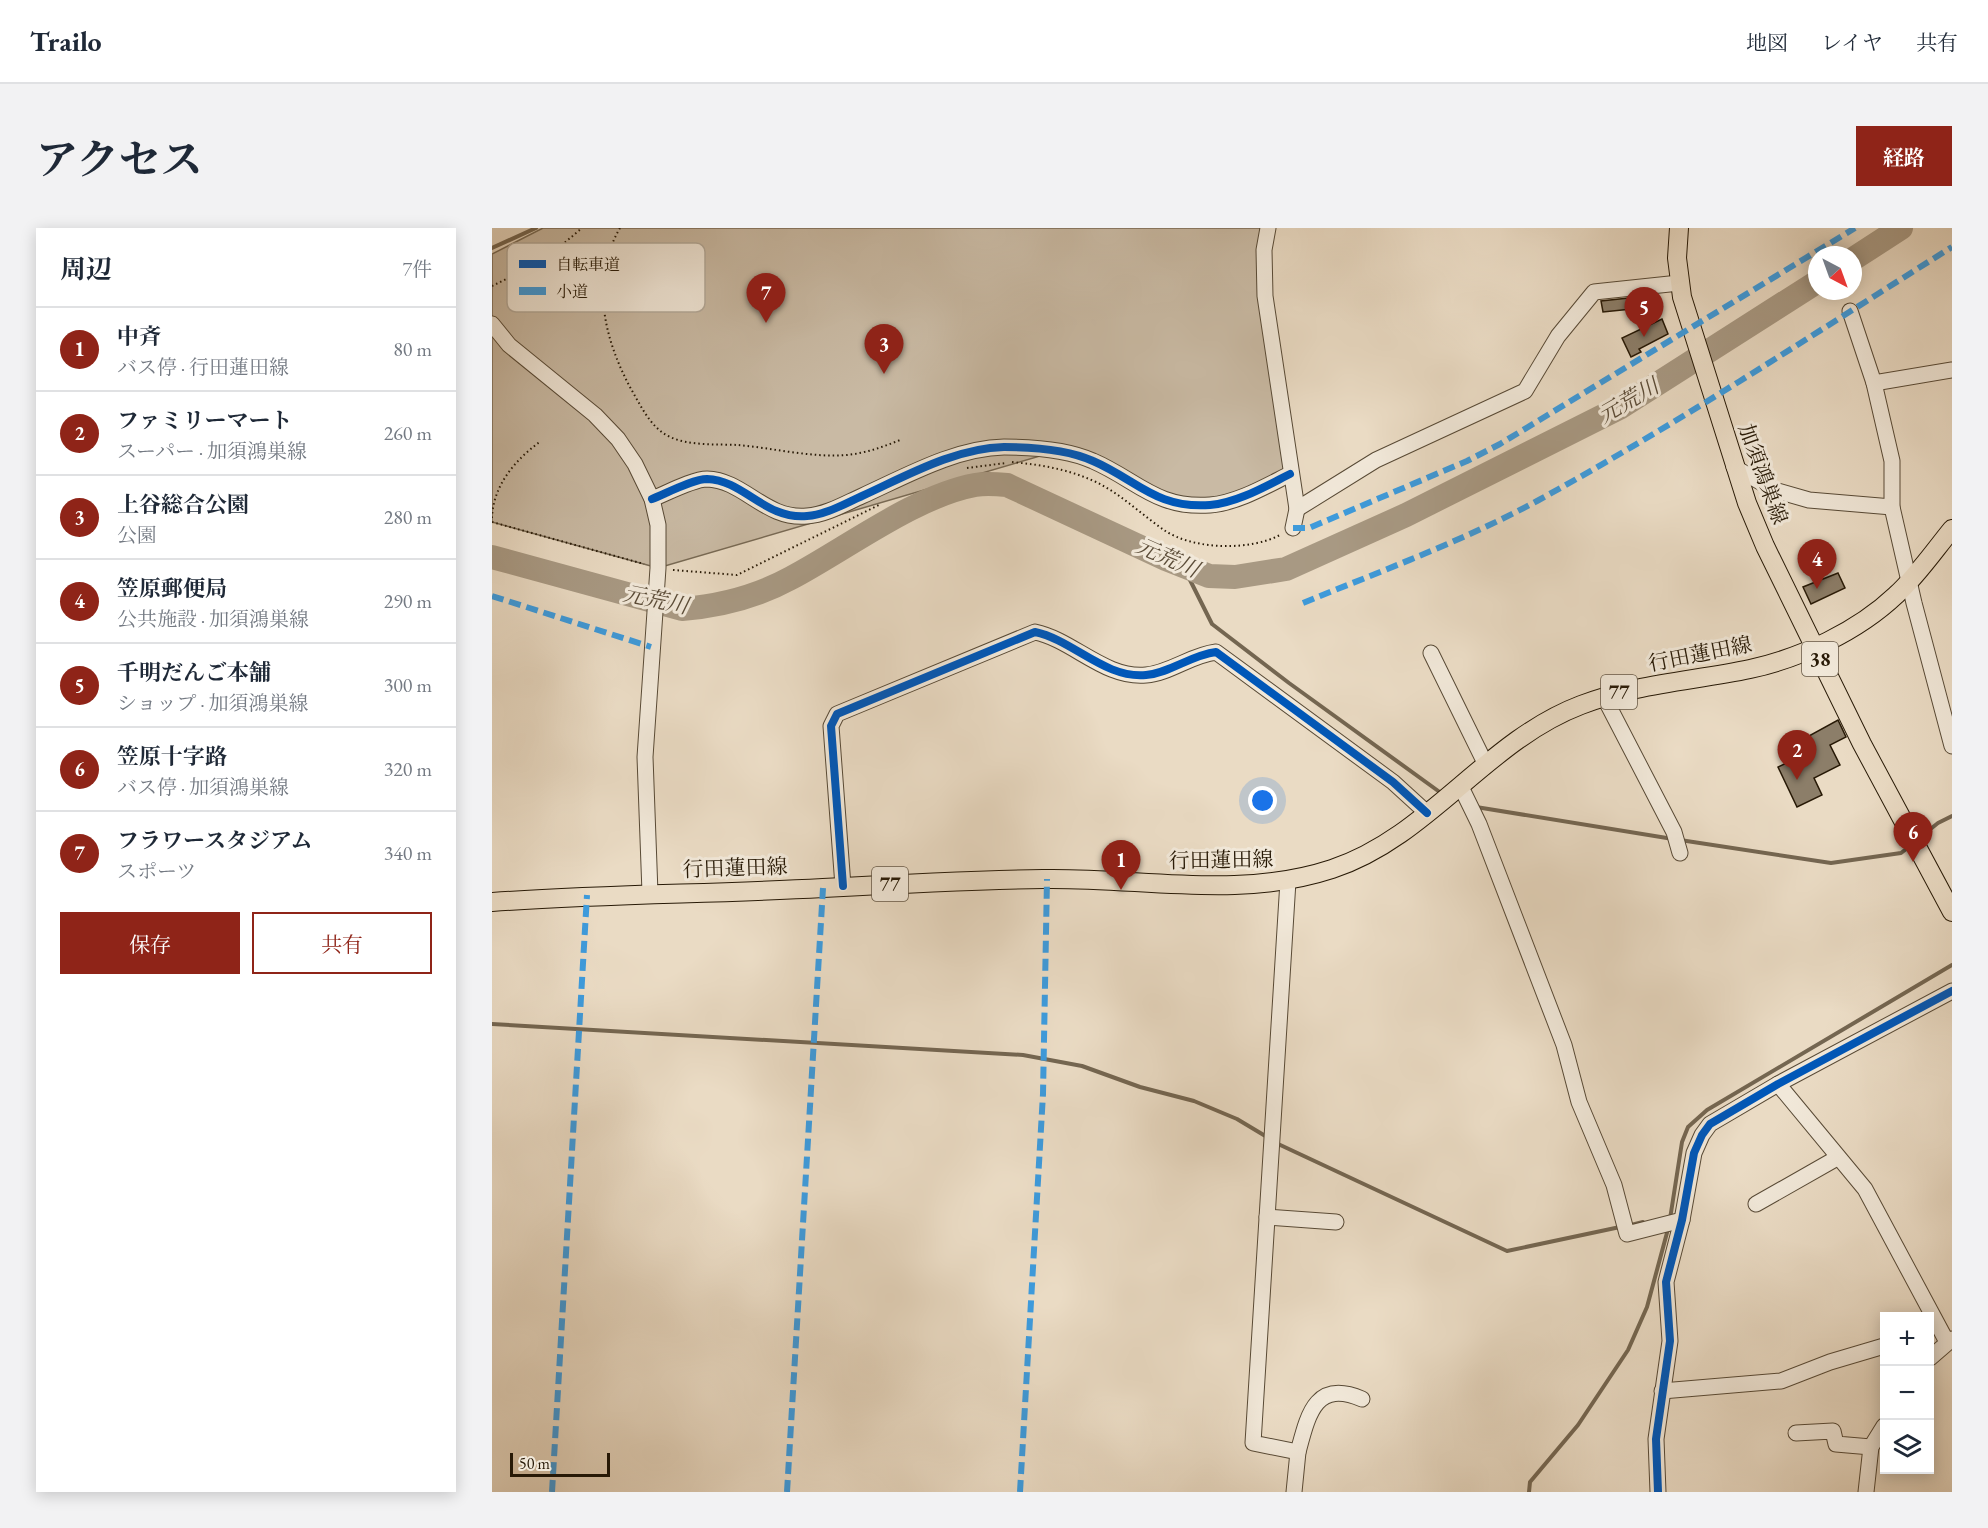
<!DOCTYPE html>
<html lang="ja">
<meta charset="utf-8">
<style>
:root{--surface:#fff;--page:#f2f2f3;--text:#1f2937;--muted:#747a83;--line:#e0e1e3;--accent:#8f2418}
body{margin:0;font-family:"EB Garamond","Noto Serif JP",serif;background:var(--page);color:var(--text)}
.controls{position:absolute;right:18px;bottom:18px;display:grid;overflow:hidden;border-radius:0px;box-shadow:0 3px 15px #0003}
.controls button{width:54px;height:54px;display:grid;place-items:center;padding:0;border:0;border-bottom:2px solid var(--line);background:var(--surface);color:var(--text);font:30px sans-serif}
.compass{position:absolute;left:1316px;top:18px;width:54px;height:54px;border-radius:50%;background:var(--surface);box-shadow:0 3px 15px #0003;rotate:139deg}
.scale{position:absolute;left:18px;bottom:15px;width:100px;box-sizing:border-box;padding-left:6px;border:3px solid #271906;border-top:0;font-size:16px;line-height:21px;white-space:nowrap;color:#271906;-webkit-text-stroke:4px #f1e8d9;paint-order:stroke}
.you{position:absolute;left:771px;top:573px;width:21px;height:21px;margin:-15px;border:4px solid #fff;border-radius:50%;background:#1a73e8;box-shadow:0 0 0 9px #1a73e833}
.badge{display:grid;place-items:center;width:39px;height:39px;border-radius:50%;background:var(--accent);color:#fff;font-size:20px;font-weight:700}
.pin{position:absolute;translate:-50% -50px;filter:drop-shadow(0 2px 3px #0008)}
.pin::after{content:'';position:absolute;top:32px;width:21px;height:18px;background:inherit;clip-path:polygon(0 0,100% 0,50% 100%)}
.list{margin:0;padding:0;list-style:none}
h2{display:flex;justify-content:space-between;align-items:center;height:78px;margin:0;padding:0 24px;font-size:26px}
h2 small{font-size:20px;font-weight:400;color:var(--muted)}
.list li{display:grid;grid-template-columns:39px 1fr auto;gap:18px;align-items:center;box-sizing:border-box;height:84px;padding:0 24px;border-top:2px solid var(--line)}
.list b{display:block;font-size:22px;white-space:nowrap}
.list p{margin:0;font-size:20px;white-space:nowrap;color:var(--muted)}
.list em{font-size:20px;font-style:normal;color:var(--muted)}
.actions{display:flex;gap:12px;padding:18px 24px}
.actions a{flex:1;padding:14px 0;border:2px solid var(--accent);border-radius:0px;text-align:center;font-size:21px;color:var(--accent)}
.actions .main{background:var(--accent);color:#fff}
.icon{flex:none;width:33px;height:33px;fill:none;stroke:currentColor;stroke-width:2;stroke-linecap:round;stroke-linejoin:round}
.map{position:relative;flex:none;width:1460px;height:1264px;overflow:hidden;border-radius:0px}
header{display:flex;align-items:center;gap:36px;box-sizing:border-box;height:84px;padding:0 30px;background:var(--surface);border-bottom:2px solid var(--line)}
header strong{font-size:28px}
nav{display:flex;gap:33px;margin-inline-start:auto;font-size:21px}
.intro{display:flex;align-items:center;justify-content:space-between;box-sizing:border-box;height:144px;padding:0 36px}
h1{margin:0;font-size:42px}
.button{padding:15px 27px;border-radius:0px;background:var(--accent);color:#fff;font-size:21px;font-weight:700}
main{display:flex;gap:36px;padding:0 36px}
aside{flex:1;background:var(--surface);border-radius:0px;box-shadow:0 3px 15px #0003}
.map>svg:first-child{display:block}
</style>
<header>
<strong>Trailo</strong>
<nav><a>地図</a><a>レイヤ</a><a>共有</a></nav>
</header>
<div class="intro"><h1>アクセス</h1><a class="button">経路</a></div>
<main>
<aside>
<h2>周辺<small>7件</small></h2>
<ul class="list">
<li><span class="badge">1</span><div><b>中斉</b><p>バス停 · 行田蓮田線</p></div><em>80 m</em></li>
<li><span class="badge">2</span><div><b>ファミリーマート</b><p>スーパー · 加須鴻巣線</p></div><em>260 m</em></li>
<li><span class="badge">3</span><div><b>上谷総合公園</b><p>公園</p></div><em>280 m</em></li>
<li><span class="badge">4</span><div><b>笠原郵便局</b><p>公共施設 · 加須鴻巣線</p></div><em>290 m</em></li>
<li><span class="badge">5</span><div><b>千明だんご本舗</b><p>ショップ · 加須鴻巣線</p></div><em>300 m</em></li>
<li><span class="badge">6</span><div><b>笠原十字路</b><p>バス停 · 加須鴻巣線</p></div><em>320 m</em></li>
<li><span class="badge">7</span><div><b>フラワースタジアム</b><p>スポーツ</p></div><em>340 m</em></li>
</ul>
<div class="actions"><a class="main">保存</a><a>共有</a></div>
</aside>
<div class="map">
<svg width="1460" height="1264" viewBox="0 0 1460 1264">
<rect width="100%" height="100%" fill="#eadbc4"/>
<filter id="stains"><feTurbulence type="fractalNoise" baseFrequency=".00333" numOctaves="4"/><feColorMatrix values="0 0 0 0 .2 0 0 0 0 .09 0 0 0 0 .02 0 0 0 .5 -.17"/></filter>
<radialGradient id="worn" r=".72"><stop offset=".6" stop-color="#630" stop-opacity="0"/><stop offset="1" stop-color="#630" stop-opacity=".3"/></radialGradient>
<polygon fill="#c9baa4" stroke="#786a55" stroke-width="1.5" points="51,0 778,0 773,68 798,246 719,277 685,275 565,223 166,340 0,294 0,26"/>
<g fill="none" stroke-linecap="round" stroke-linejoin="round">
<g stroke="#746651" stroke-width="4">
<polyline points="0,20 44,0"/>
<polyline points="691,338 720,396 797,455 949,565"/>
<polyline points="984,579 1181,611"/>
<polyline points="1426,611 1446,595 1460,588"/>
<polyline points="1188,612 1339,635 1409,625 1418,618"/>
<polyline points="0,796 531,827 590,838 648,859 702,873 745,891 775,909"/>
<polyline points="784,915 1015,1023 1128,999"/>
<polyline points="1178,991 1190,914 1196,899 1215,882 1460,737"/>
<polyline points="1135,998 1151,994"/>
<polyline points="1037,1264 1038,1254 1086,1197 1136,1122 1155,1079 1176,1001"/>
</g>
<g stroke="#a89983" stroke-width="24">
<polyline points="1361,31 1409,0"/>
<path d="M0,329l190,52c37,-3 76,-13 109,-31 55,-29 124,-82 184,-93 10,-2 22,-1 32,0l159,74 43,17 26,1 51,-8 120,-54 215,-108 196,-125"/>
</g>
</g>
<g fill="#8c7e69" stroke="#271906" stroke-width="1.5">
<polygon points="1146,69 1149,80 1111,84 1109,73"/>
<polygon points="1170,91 1176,106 1147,121 1149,124 1139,129 1130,110"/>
<polygon points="1346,345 1353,360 1319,376 1311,359"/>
<polygon points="1346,492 1354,509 1338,517 1348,537 1322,550 1330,567 1305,579 1286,539 1322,522 1315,509"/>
</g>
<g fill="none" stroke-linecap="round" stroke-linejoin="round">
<defs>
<g id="minor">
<polyline points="776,0 772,22 773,68 805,281 801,300"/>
<polyline points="1358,83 1382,155 1400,233 1400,279 1422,375 1460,518"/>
<polyline points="0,96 17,117 103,187 126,211 143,236 160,271 166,297 166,340 153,529 158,665"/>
<polyline points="1382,155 1460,142"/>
<polyline points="1242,239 1282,262 1317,272 1400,279"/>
<path d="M160,271c13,-5 41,-20 55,-20 37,1 58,41 100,37 19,-1 39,-13 55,-20 44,-20 93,-48 142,-49 28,0 63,2 89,14 44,19 63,48 117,44 27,-2 56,-19 80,-31"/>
<polyline points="805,281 884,232 1033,163 1066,108 1102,64 1187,55"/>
<polyline points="939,425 994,537"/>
<polyline points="1112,469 1182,604 1188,625"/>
<polyline points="969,559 987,596 1072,817 1087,874 1122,957 1135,1006 1190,992"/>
<polyline points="796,653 761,1215 806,1224 802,1264"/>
<path d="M351,658l-12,-160 6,-12 198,-82c38,8 70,47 111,43 24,-2 45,-20 70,-23l177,130 34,31"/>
<polyline points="1286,856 1373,961 1455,1114"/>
<polyline points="1264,976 1345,930"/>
<polyline points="775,989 844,994"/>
<polyline points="1438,1130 1460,1111"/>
<polyline points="1170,1163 1289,1153 1338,1134 1392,1118"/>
<polyline points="1304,1205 1341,1203 1344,1216 1379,1219"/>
<path d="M806,1224c10,-37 17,-73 64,-53"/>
<polyline points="1166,1264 1164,1211 1178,1113 1174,1054 1190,992 1202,925 1210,907 1218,896 1286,856 1460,763"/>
<polyline points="1374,1264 1379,1219 1392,1198"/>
</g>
<g id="major">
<polyline points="1187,0 1185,30 1190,69 1255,275 1273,318 1370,516 1460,684"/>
<path d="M0,674c110,-8 220,-8 331,-14 73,-4 147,-8 220,-9 97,-2 195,21 289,-10 97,-32 154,-128 249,-164 54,-21 112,-24 169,-36 51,-11 108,-38 146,-74 21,-19 38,-44 56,-66"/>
</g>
</defs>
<use href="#minor" stroke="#584a36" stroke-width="17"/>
<use href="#major" stroke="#271906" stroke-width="20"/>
<g stroke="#271906" stroke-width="2" stroke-dasharray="1.5 3" stroke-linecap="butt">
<path d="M128,0c-32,55 -14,118 15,168 9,16 18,33 35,41 20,9 47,7 68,8 35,3 74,13 109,10 19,-2 36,-8 53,-15"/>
<polyline points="0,58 51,33 90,0"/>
<path d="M520,234c30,3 56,7 84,20 25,12 46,33 68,48 29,20 86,21 116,5"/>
<polyline points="475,240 514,235"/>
<path d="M0,290c1,-33 24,-59 49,-77"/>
<polyline points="0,294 152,336"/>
<polyline points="181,342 245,347 387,277"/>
</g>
<use href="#minor" stroke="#f1e8d9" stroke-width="15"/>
<use href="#major" stroke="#eadbc4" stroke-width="18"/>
<g stroke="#3d9bdd" stroke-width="6" stroke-dasharray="12 6" stroke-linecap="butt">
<polyline points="801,300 817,300 975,233 1008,216 1363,0"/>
<polyline points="0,368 159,419"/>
<path d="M811,375c78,-32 160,-62 234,-102 142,-78 278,-168 415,-254"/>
<polyline points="60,1264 95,667"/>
<polyline points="295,1264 331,660"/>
<polyline points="528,1264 551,866 555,651"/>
</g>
<defs>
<g id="cycleway">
<path d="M160,271c13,-5 41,-20 55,-20 37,1 58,41 100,37 19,-1 39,-13 55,-20 44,-20 93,-48 142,-49 28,0 63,2 89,14 44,19 63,48 117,44 27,-2 56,-19 80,-31"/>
<path d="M351,658l-12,-160 6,-12 198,-82c38,8 70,47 111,43 24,-2 45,-20 70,-23l177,130 34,31"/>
<polyline points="1166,1264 1164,1211 1178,1113 1174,1054 1190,992 1202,925 1210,907 1218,896 1286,856 1460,763"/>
</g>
</defs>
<use href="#cycleway" stroke="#f1e8d9" stroke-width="11"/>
<use href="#cycleway" stroke="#0057b8" stroke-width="8"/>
</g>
<g text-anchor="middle" stroke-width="6" stroke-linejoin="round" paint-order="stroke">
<g fill="#f1e8d9" stroke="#645745" stroke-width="1.5">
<rect x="1310" y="414" width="36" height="34" rx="4.5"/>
<rect x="1109" y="447" width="36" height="34" rx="4.5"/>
<rect x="380" y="639" width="36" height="34" rx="4.5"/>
</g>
<g font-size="20" font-weight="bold" fill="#271906">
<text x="1328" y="438">38</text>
<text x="1127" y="471">77</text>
<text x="398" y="663">77</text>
</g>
<g font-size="21" fill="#271906" stroke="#f1e8d9">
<text transform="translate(1271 246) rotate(70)" y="7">加須鴻巣線</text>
<text transform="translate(1208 426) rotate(-11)" y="7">行田蓮田線</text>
<text transform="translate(729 632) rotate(-1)" y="7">行田蓮田線</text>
<text transform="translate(243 640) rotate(-2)" y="7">行田蓮田線</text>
</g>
<g font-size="22" font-style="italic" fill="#5b4c38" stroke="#f1e8d9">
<text transform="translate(1136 172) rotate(-30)" y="8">元荒川</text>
<text transform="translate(676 329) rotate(24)" y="8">元荒川</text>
<text transform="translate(164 371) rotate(12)" y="8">元荒川</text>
</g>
</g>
<rect x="15" y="15" width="198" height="69" rx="9" fill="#f1e8d9" stroke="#b4aa9a" stroke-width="1.5"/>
<rect x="27" y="32" width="27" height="8" fill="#0057b8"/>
<rect x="27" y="59" width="27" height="8" fill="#3d9bdd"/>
<g font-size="16" fill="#271906">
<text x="64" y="42">自転車道</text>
<text x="64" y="69">小道</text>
</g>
<rect width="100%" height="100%" filter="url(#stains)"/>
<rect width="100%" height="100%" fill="url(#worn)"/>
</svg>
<div class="controls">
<button>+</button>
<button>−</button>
<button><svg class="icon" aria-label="layers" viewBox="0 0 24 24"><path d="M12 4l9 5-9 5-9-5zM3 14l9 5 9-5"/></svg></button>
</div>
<svg class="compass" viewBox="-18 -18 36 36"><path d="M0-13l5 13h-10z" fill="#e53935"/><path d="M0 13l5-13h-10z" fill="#747a83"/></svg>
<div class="scale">50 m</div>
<div class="you"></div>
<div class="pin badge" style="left:629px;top:662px">1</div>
<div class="pin badge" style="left:1305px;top:552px">2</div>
<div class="pin badge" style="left:392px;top:146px">3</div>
<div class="pin badge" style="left:1325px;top:361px">4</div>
<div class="pin badge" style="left:1152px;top:109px">5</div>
<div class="pin badge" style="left:1421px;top:634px">6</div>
<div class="pin badge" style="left:274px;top:95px">7</div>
</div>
</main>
